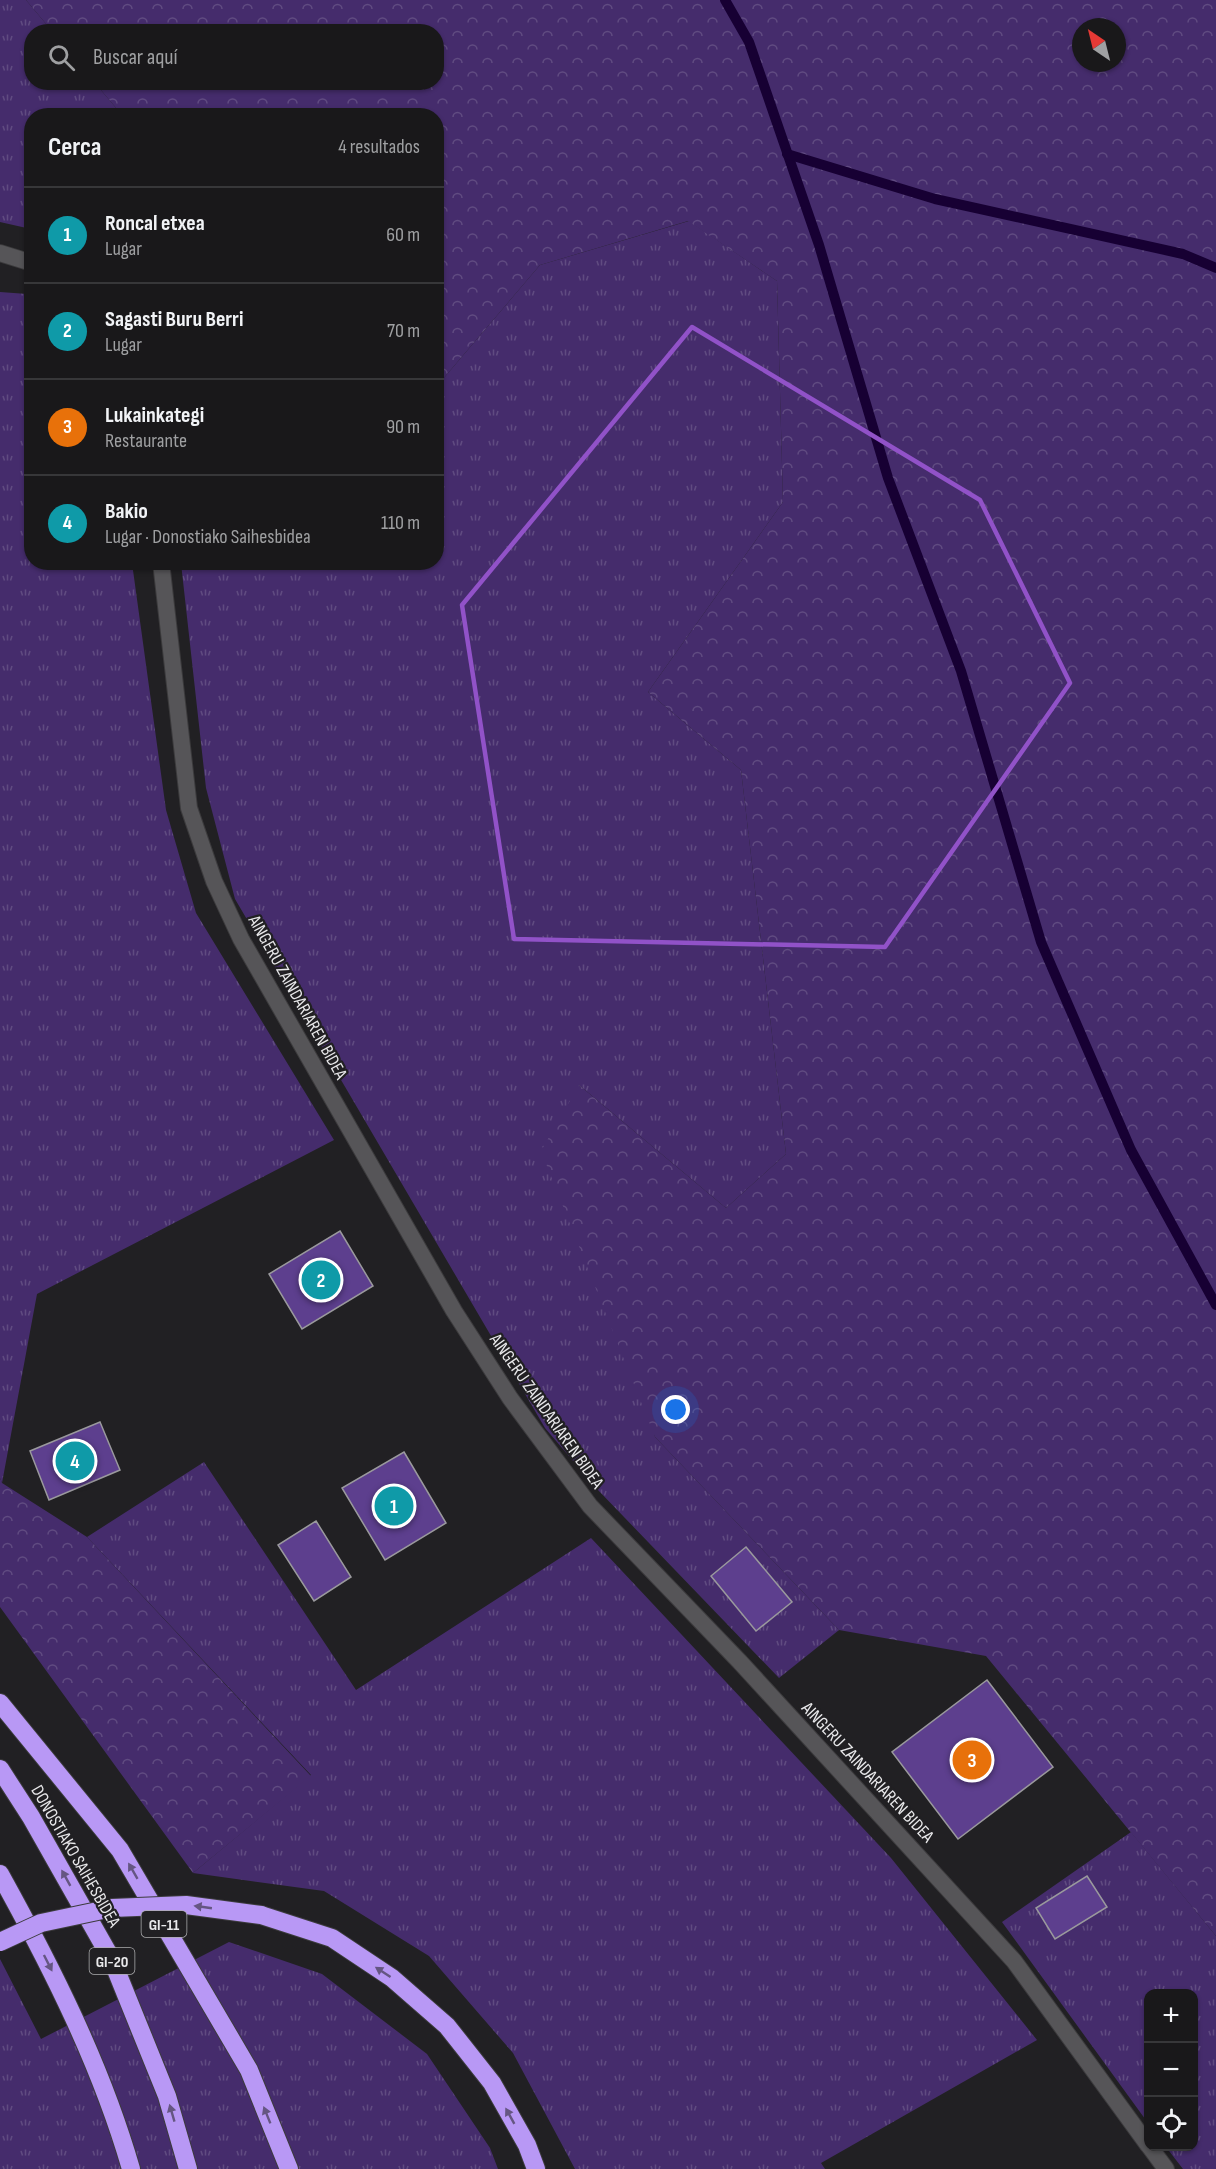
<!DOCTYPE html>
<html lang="es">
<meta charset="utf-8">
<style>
:root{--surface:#19181a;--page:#222123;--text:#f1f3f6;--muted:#9fa0a2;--line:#373739;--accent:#d93025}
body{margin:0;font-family:"Sofia Sans Condensed",sans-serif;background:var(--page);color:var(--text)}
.controls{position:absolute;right:18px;bottom:18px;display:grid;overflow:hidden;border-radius:12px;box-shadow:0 2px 4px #0004}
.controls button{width:54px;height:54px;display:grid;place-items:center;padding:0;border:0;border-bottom:2px solid var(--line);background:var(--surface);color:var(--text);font:30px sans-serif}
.compass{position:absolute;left:1072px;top:18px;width:54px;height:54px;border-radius:50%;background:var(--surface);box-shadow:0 2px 4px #0004;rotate:325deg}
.you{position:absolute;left:676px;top:1410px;width:21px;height:21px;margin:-15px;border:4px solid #fff;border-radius:50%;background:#1a73e8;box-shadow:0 0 0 9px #1a73e833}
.badge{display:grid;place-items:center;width:39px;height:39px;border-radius:50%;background:var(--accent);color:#fff;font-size:20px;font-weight:700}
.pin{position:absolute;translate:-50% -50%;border:3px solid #fff;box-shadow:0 2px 6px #0006}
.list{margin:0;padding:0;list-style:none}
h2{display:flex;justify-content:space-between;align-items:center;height:78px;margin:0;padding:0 24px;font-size:26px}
h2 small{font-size:20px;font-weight:400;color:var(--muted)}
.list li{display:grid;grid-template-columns:39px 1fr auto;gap:18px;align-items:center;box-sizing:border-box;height:96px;padding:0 24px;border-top:2px solid var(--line)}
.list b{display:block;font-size:22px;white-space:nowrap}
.list p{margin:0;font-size:20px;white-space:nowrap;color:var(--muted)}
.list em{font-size:20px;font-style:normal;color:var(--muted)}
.icon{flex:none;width:33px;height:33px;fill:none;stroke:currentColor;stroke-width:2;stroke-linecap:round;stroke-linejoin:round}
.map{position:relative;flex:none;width:1216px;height:2169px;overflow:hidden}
.search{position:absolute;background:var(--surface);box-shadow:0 2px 4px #0004;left:24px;top:24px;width:420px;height:66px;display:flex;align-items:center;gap:15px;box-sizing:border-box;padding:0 21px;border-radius:24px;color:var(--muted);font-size:22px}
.panel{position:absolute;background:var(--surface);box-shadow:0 2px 4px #0004;left:24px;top:108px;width:420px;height:462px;border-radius:24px}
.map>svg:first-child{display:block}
</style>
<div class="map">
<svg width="1216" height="2169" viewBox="0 0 1216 2169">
<defs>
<pattern id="grass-tufts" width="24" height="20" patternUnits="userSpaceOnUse" patternTransform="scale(1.5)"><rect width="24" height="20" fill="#452c6c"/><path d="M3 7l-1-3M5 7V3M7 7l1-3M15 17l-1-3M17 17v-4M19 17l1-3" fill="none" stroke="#604b81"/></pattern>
<pattern id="forest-crowns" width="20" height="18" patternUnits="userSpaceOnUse" patternTransform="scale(1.5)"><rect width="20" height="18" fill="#452c6c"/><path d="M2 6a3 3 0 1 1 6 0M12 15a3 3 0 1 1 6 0" fill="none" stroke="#604b81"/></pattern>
</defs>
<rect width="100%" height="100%" fill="#212023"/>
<g fill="url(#grass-tufts)">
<polygon points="0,0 26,0 52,31 32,32 32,82 95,83 122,115 32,116 31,229 0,222"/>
<polygon points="689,221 777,281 783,502 648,692 741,770 786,1154 726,1208 579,1085 655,1437 839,1630 779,1678 598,1490 545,1428 235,899 206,788 181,563 436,562 437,386 540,265"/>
<polygon points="0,292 27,294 31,298 32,562 132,563 166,810 196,913 334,1140 37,1294 2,1483 0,1478"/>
<polygon points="204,1462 356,1690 591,1538 891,1858 1037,2040 821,2163 825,2169 575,2169 513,2053 429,1956 324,1891 193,1873 311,1775 87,1537"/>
<polygon points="1131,1832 1216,1936 1216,2169 1183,2169 1166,2147 1194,2146 1194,1994 1148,1994 1148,2123 1002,1922"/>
<polygon points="229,1942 322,1974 427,2054 490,2148 498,2169 0,2169 0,1959 41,2039"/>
</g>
<g fill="url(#forest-crowns)" fill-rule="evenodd">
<path d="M26,0h1190v1936l-230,-280 -147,-26 -184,-193 -114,-286 38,-66 147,123 60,-54 -45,-384 -93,-78 135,-190 -6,-221 -89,-60 -148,44 -103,121 -1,-270 -314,-1 -27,-32 341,-1v-50l-384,-1zM1081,27h36v36h-36z"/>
<polygon points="0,1478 2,1483 87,1537 311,1776 193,1873 0,1607"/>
</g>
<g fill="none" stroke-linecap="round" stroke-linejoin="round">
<g stroke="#170033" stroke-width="10">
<polyline points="725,0 749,42 819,245 888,478 961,671 1041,942 1131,1150 1216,1305"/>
<polyline points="787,154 935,199 1183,254 1216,268"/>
</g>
</g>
<g fill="#5d3f8e" stroke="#9a999d" stroke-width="1.5">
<polygon points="340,1231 373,1286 302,1329 269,1274"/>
<polygon points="100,1422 120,1470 49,1500 30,1451"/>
<polygon points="404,1452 446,1523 385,1560 342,1488"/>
<polygon points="316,1521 351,1577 314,1601 278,1545"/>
<polygon points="746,1547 792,1602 756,1631 711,1576"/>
<polygon points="987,1680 1053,1767 958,1839 892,1752"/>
<polygon points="1087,1876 1107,1907 1055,1939 1036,1908"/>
</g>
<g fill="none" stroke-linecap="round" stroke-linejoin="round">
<defs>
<g id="minor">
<polyline points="0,253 32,263"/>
<polyline points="161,562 189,808 214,881 241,939 454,1311 510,1398 590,1506 740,1662 1014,1961 1148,2145"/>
<polyline points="1149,2146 1166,2169"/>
</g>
<g id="motorway">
<polyline points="0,1703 120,1850 249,2070 289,2169"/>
<polyline points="0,1769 31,1817 112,1960 167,2096 188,2169"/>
<path d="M0,1874c52,94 101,191 131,295"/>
<polyline points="261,1915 332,1938 392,1978 447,2026 492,2083 527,2145 536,2169"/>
</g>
</defs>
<use href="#minor" stroke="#3c3b3d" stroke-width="18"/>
<use href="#motorway" stroke="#3c3b3d" stroke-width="20"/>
<use href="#minor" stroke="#565558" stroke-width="16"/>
<use href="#motorway" stroke="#b898f5" stroke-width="18"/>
<defs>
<polyline id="motorway-bridge" points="0,1942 41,1923 112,1908 186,1905 261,1915"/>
</defs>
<use href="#motorway-bridge" stroke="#3c3b3d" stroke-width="20" stroke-linecap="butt"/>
<use href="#motorway-bridge" stroke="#b898f5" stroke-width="18"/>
</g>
<defs><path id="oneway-solid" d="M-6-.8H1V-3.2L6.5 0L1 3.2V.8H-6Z" transform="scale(1.5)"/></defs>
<g fill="#655682">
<use href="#oneway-solid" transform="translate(133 1871) rotate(-120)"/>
<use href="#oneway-solid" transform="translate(66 1878) rotate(-119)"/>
<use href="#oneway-solid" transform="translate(203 1907) rotate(-172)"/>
<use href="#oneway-solid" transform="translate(48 1963) rotate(63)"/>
<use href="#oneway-solid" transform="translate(383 1972) rotate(-147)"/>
<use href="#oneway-solid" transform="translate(172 2113) rotate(-106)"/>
<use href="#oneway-solid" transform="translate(267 2115) rotate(-112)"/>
<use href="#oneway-solid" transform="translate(510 2116) rotate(-119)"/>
</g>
<path fill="none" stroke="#9152c8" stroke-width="4.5" stroke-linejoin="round" d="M692,327l288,173 90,183 -185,264 -371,-8 -52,-334z"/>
<g text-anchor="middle" stroke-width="4.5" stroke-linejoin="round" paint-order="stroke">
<g fill="#212023" stroke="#adadaf" stroke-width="1.5">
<rect x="141.5" y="1911" width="45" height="26" rx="4.5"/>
<rect x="89.5" y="1948" width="45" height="26" rx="4.5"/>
</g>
<g font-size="16" font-weight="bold" fill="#e9e9eb">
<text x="164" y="1930">GI-11</text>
<text x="112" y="1967">GI-20</text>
</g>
<g font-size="18" fill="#e9e9eb" stroke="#212023">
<text transform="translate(298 997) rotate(61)" y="6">AINGERU ZAINDARIAREN BIDEA</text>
<text transform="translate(547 1411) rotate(55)" y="6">AINGERU ZAINDARIAREN BIDEA</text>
<text transform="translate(868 1772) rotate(47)" y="6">AINGERU ZAINDARIAREN BIDEA</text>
<text transform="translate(76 1856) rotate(60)" y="6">DONOSTIAKO SAIHESBIDEA</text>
</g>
</g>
</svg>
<div class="controls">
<button>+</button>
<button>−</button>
<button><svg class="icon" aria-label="locate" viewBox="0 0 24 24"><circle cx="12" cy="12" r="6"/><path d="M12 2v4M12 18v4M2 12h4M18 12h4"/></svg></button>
</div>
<svg class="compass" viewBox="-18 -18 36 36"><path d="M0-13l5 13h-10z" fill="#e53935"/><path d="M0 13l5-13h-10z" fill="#9fa0a2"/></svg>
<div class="you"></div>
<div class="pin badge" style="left:394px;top:1506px;background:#0f9aa8">1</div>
<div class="pin badge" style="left:321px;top:1280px;background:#0f9aa8">2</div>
<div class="pin badge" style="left:972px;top:1760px;background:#e8710a">3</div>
<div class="pin badge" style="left:75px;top:1461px;background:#0f9aa8">4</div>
<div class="search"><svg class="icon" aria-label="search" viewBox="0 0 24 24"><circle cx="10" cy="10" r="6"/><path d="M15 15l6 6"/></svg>Buscar aquí</div>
<section class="panel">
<h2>Cerca<small>4 resultados</small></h2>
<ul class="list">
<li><span class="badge" style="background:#0f9aa8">1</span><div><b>Roncal etxea</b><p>Lugar</p></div><em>60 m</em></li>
<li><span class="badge" style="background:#0f9aa8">2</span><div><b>Sagasti Buru Berri</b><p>Lugar</p></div><em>70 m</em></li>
<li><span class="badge" style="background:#e8710a">3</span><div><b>Lukainkategi</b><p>Restaurante</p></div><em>90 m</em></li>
<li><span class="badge" style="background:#0f9aa8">4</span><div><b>Bakio</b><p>Lugar · Donostiako Saihesbidea</p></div><em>110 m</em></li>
</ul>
</section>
</div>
